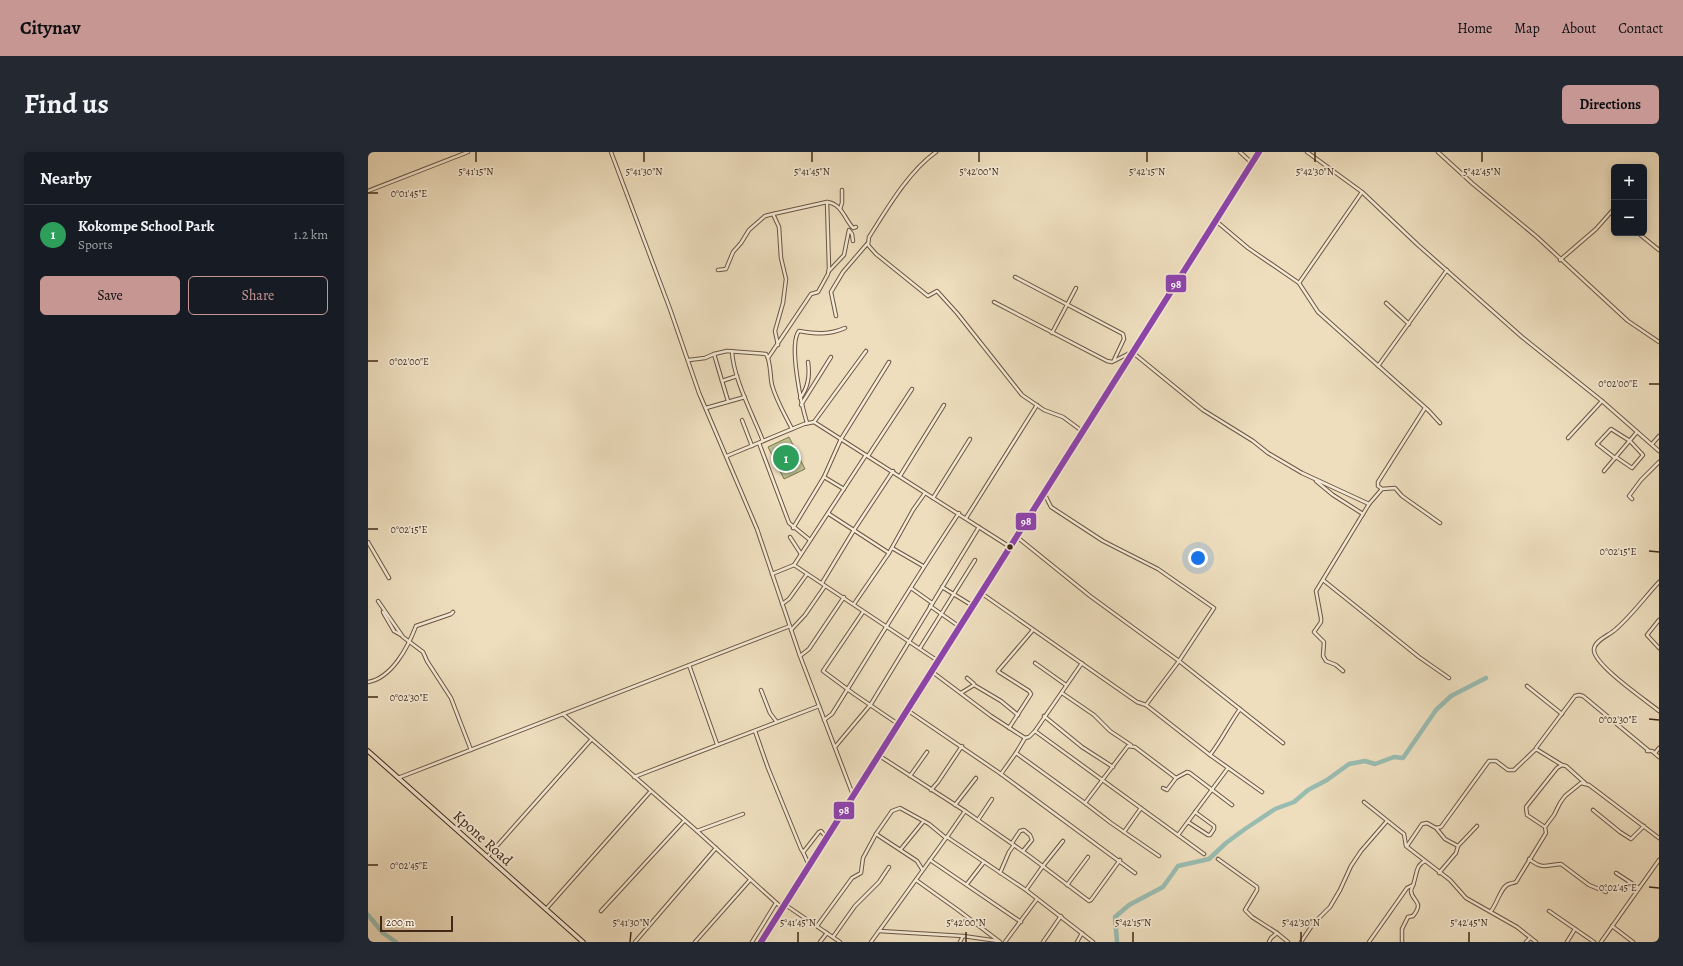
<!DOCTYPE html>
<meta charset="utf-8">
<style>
:root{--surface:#171b24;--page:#242831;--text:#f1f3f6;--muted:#9ea1a6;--line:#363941;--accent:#c59692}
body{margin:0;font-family:Alegreya,serif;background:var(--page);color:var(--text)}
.controls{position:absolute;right:12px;top:12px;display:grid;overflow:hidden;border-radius:6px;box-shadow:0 2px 10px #0003}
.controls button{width:36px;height:36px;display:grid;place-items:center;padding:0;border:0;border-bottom:1px solid var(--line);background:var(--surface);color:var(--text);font:20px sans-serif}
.scale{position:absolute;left:12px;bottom:10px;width:73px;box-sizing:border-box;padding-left:4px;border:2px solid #412819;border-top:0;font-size:11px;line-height:14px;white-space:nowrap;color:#412819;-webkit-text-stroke:3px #f4ead5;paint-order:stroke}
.you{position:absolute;left:830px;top:406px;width:14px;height:14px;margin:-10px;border:3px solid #fff;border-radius:50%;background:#1a73e8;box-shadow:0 0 0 6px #1a73e833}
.badge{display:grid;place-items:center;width:26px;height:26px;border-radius:50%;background:var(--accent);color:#fff;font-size:13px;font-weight:700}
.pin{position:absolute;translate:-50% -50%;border:2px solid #fff;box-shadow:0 1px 4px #0006}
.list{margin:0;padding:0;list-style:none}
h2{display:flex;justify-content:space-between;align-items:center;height:52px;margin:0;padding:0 16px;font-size:17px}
h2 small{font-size:13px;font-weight:400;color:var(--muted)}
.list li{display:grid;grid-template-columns:26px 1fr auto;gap:12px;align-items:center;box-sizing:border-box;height:60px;padding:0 16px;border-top:1px solid var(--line)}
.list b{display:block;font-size:15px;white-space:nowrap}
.list p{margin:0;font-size:13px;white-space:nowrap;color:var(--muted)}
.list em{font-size:13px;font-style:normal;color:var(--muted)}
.actions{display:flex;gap:8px;padding:12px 16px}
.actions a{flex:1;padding:9px 0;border:1px solid var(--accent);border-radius:6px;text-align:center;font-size:14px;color:var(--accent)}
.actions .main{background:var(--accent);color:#111}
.map{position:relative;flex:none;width:1291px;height:790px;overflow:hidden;border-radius:6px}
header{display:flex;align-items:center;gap:24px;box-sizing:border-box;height:56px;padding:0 20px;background:var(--accent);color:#111}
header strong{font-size:19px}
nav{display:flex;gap:22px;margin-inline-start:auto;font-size:14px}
.intro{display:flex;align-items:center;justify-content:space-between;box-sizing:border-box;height:96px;padding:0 24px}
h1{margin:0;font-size:28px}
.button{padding:10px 18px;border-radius:6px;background:var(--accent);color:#111;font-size:14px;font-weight:700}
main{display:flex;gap:24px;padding:0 24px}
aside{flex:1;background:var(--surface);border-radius:6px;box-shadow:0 2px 10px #0003}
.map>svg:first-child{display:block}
</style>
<header>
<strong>Citynav</strong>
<nav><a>Home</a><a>Map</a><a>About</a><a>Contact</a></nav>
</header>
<div class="intro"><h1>Find us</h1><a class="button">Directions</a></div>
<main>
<aside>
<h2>Nearby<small></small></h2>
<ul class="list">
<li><span class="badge" style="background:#2e9e5b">1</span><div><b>Kokompe School Park</b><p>Sports</p></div><em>1.2 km</em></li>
</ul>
<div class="actions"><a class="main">Save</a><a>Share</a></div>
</aside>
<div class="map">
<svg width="1291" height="790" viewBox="0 0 1291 790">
<rect width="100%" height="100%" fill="#eedebe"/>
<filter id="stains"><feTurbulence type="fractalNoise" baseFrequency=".005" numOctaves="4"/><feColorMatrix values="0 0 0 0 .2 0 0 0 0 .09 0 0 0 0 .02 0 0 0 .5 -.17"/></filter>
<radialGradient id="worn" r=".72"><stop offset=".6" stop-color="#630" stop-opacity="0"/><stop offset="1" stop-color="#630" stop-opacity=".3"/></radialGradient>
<polygon fill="#bdc08e" stroke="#7f7454" points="421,285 437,317 416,327 400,295"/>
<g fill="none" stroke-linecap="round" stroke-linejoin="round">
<g stroke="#99bcb1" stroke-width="4.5">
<polyline points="0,763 15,781 28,790"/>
<polyline points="749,790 747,765 761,753 795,735 810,714 841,707 858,691 877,677 907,657 926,650 940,638 959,628 981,612 997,609 1007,612 1026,605 1035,606 1068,558 1083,544 1118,526"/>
</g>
<defs>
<g id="minor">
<polyline points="243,0 302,157 331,241 389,377 432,504 485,643"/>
<path d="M568,0c-28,20 -49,57 -67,85l-1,8 8,9 52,42 9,-5 20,22 65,82 22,15 19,7 19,14"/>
<polyline points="872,0 884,11"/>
<polyline points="939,0 994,40 1050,93 1154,185 1234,249 1291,299"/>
<polyline points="1070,0 1105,32 1169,85 1260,169 1291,190"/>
<polyline points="0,39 100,0"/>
<polyline points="472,57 474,51 474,38"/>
<path d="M405,62l54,-12c15,2 17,16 26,26l3,-1"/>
<polyline points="848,69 880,96 931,131 950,160 1061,259 1072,271"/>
<polyline points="1270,81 1291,98"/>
<polyline points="1192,108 1228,77 1244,59 1246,61"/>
<polyline points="350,118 358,117 365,100 373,91 381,78 397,64 405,62 411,75 413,106 418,127 415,151 407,179 410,193"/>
<polyline points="461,119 476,103 481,78 484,82 485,89"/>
<polyline points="647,125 755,182 756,187 746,208"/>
<polyline points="931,131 994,40"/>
<polyline points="626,150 739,209 744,210 764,200 835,258 885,289 900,301 934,321 1001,352"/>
<polyline points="1018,151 1041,172"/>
<polyline points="468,164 463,140 475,120 499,92"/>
<polyline points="684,181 708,136"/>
<path d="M364,199c1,27 21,64 31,90"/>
<polyline points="346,202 360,249"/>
<polyline points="400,206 443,142 450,140 460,122 461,116 459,50"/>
<path d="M321,208l16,-2 9,-4 13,-3 39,3c5,7 4,23 6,31 4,15 13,30 20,44"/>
<polyline points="1010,214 1079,118"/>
<polyline points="354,229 369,224"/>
<path d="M432,246c8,-10 10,-23 8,-36"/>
<polyline points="433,253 463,205"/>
<polyline points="338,256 377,245"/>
<polyline points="374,268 384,294"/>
<polyline points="446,270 642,395"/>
<path d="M439,271c-5,-16 -19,-79 -8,-92 17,3 30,4 46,-3"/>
<polyline points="1200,286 1234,249"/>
<polyline points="391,291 421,371 442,388"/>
<polyline points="1284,292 1291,284"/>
<polyline points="359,304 436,272 446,270 498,199"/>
<polyline points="500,304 544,237"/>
<polyline points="1247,306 1229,292 1243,277 1262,289 1275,303 1264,316 1248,305"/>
<polyline points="1236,319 1269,280"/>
<polyline points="532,324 576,253"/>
<polyline points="456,325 476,337"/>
<polyline points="948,329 965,343 995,362"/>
<polyline points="1014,337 1010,334 1010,330 1057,256"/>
<polyline points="676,341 683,355 735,389 790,417 846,456 811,509 778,553"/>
<polyline points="565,346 602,287"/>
<polyline points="1264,347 1261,344 1273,328 1291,310"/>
<polyline points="461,362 521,401"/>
<polyline points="598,366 669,253"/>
<polyline points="425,376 456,325 473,287 521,210"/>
<polyline points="422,385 433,402"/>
<polyline points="649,385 722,444 811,509 915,591"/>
<polyline points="0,390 21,426"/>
<polyline points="524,396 555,414"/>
<polyline points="426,413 570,509"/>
<polyline points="404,422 426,413 498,303"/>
<polyline points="955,428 1051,505 1081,526"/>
<path d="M1291,430c-14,15 -27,33 -43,47 -6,6 -21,11 -22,20 -2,15 53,52 65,62"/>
<polyline points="454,431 486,378 525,319"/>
<polyline points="574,435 605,454"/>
<polyline points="543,436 564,451"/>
<polyline points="613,441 769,550 778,553 842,603 894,640"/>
<polyline points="10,449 35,485 55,500 59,509 83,546 103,598"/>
<polyline points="414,452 421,447 439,422"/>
<polyline points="486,452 521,401 545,358 557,341"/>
<polyline points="562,454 592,475"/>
<polyline points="15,460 26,479 33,483"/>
<polyline points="495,460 455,519 486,542 530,572"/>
<polyline points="1291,468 1279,483 1291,496"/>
<polyline points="423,478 437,463 457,434"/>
<polyline points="552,496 607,408"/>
<polyline points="432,504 441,497 476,445"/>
<polyline points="667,511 698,533"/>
<polyline points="321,513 349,592"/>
<polyline points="563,519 623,564 657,586"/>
<polyline points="975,519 968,513 958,509 955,504 956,490 946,480 953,470 953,466 948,439 1001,352 1014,337 1027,336 1034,344 1072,371"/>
<polyline points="599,526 606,532"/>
<path d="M0,530c24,-4 40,-35 48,-56l35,-12 2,-2"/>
<polyline points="1159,534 1194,562"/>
<polyline points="393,538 402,561 408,569"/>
<polyline points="593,541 606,533 633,549 650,563"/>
<polyline points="694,541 726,563 742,579 763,593"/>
<polyline points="539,558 633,622 767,721"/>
<polyline points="195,562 329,679 414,756"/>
<polyline points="676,564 714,595 745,615"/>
<path d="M456,568l8,-6c42,-67 83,-135 127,-201"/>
<polyline points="641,576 663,542 661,539 631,520 630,519 665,478"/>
<polyline points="387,579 400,616 433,697 435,700 437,698 451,680 453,679 458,685"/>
<polyline points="667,579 836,702"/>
<polyline points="467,595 503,552 611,375"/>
<polyline points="1168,596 1207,544 1211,543 1215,544 1280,598"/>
<polyline points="1279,599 1284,599 1291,605"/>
<polyline points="648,601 717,651 743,671 791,704"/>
<polyline points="1287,601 1291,596"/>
<polyline points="510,603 597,659"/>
<path d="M842,603c12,-15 19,-31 30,-46"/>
<polyline points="633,622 648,601 657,586 661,585 667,579 714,511"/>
<polyline points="542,624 559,600"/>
<polyline points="266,625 451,554"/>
<polyline points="30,626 422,474"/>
<polyline points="795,636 799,638 808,626"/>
<polyline points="563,638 570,630 594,594"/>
<polyline points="996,650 1036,682 1038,694 1082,728 1098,746 1149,775 1168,790"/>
<polyline points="717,651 760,594 767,595 808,626 819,620 822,621 864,653"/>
<polyline points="587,653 608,626"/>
<polyline points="1225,658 1252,680 1263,687 1276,674"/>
<polyline points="610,668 624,647"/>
<polyline points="820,670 840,683 842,683 846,677 846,674 827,660"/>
<polyline points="1177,675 1159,663 1158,655 1189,616 1194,613 1198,614 1217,631"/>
<polyline points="1068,676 1077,687 1090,694"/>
<polyline points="329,679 375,662"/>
<polyline points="756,680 773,656"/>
<polyline points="508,682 549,709 554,717"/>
<polyline points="810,683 860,616"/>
<polyline points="579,685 597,659 660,703 721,749 723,748 752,708"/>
<polyline points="644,691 652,679 656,678 662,683 664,688 655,699"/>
<polyline points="1039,694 1054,672 1059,671 1068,676 1073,675 1121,609 1128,609 1140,618 1146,618 1168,597 1194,613"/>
<polyline points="533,697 555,670"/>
<polyline points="435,700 441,713"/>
<polyline points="119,705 223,588"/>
<polyline points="850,707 889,735 889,738 877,758 884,765 909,781 903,786 901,790"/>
<path d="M1161,707c14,11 16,6 32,5l28,21 17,7"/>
<polyline points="562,708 653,770"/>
<polyline points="632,721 641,700 646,693"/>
<polyline points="1071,721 1088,701 1090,694 1109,674"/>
<polyline points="1248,721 1271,736"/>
<polyline points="548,728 590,758 632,790"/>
<polyline points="599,732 616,710"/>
<polyline points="699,733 720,705"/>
<polyline points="658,738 675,714 695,689"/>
<polyline points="416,752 472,790"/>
<polyline points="178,757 282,640"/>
<polyline points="233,759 316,669"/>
<path d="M1123,759c6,-7 10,-25 18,-27 3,-1 5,-1 7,-2l30,-49 -1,-6 9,-12 6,-12 5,-7 16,-13 8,2 70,53"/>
<polyline points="1181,759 1226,790"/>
<polyline points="449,774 484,726 493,721 495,706 508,682 524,659 532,656 561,672 578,686 579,685 658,738 725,790"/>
<polyline points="1244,774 1265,790"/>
<polyline points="511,779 595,784 630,789"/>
<polyline points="909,781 920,790"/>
<polyline points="465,785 487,754 511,730 521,715"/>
<polyline points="267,790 348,696"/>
<polyline points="327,790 382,728"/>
<polyline points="384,790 408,751"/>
<polyline points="452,790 459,781"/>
<polyline points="503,790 578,686"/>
<polyline points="592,790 595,784"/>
<polyline points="637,790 669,747"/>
<polyline points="675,790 693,764"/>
<polyline points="709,790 714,781"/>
<polyline points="933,790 945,772 962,755 972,738 983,714 993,699 1019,669"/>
<polyline points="1001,790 1039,736 1045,733"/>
<path d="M1034,790v-13l6,-12 5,-1c12,-15 -1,-14 -2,-25 0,-3 3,-6 3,-9 3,-9 2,-17 11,-21"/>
<polyline points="1158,790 1162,786"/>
<polyline points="1199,790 1207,777"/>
<polyline points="1233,790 1291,708"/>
</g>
<g id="secondary">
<polyline points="0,599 215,790"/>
<polyline points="393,790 891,0"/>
</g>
</defs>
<use href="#minor" stroke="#6c5642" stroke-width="4.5"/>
<use href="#secondary" stroke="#412819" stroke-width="5.5"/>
<use href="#minor" stroke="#f4ead5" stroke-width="2.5"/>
<use href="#secondary" stroke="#f4ead5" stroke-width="3.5"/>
<defs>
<polyline id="bus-1" points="393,790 891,0"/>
</defs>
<use href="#bus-1" stroke="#f4ead5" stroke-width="9"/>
<use href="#bus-1" stroke="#8e44ad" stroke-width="6"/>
</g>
<path fill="none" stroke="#412819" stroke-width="1.5" d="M108,10v-10M276,10v-10M444,10v-10M611,10v-10M779,10v-10M947,10v-10M1114,10v-10M0,41h10M0,209h10M1281,232h10M0,377h10M1281,399l10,1M0,545h10M1281,567l10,1M0,713h10M1281,735l10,1M262,790l1,-10M430,790v-10M598,790v-10M765,790v-10M933,790v-10M1101,790v-10"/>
<circle fill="#412819" stroke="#f4ead5" stroke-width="1.5" cx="642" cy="395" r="3.5"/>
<g text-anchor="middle" stroke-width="3.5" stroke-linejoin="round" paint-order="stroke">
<g font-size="15" fill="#412819" stroke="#f4ead5">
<text transform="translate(115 686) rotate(42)" y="5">Kpone Road</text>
</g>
</g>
<g font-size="10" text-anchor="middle" fill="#412819" stroke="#f4ead5" stroke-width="3.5" stroke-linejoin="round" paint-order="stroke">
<text x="108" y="23">5°41'15"N</text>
<text x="276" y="23">5°41'30"N</text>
<text x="444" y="23">5°41'45"N</text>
<text x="611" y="23">5°42'00"N</text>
<text x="779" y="23">5°42'15"N</text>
<text x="947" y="23">5°42'30"N</text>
<text x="1114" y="23">5°42'45"N</text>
<text x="41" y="45">0°01'45"E</text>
<text x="41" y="213">0°02'00"E</text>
<text x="1250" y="235">0°02'00"E</text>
<text x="41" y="381">0°02'15"E</text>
<text x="1250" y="403">0°02'15"E</text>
<text x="41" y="549">0°02'30"E</text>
<text x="1250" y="571">0°02'30"E</text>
<text x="41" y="717">0°02'45"E</text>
<text x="1250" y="739">0°02'45"E</text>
<text x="263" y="774">5°41'30"N</text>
<text x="430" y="774">5°41'45"N</text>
<text x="598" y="774">5°42'00"N</text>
<text x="765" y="774">5°42'15"N</text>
<text x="933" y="774">5°42'30"N</text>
<text x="1101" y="774">5°42'45"N</text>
</g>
<g stroke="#f4ead5" stroke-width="1.5">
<rect x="797" y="122" width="22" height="19" rx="4" fill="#8e44ad"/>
<rect x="647" y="360" width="22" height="19" rx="4" fill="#8e44ad"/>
<rect x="465" y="649" width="22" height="19" rx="4" fill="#8e44ad"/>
</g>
<g font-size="11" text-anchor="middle" font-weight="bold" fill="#fff">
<text x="808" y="136">98</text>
<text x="658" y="373">98</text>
<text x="476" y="662">98</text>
</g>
<rect width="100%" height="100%" filter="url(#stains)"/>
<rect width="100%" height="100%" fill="url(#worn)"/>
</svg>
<div class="controls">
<button>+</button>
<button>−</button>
</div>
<div class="scale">200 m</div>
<div class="you"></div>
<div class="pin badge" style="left:418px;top:306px;background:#2e9e5b">1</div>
</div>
</main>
